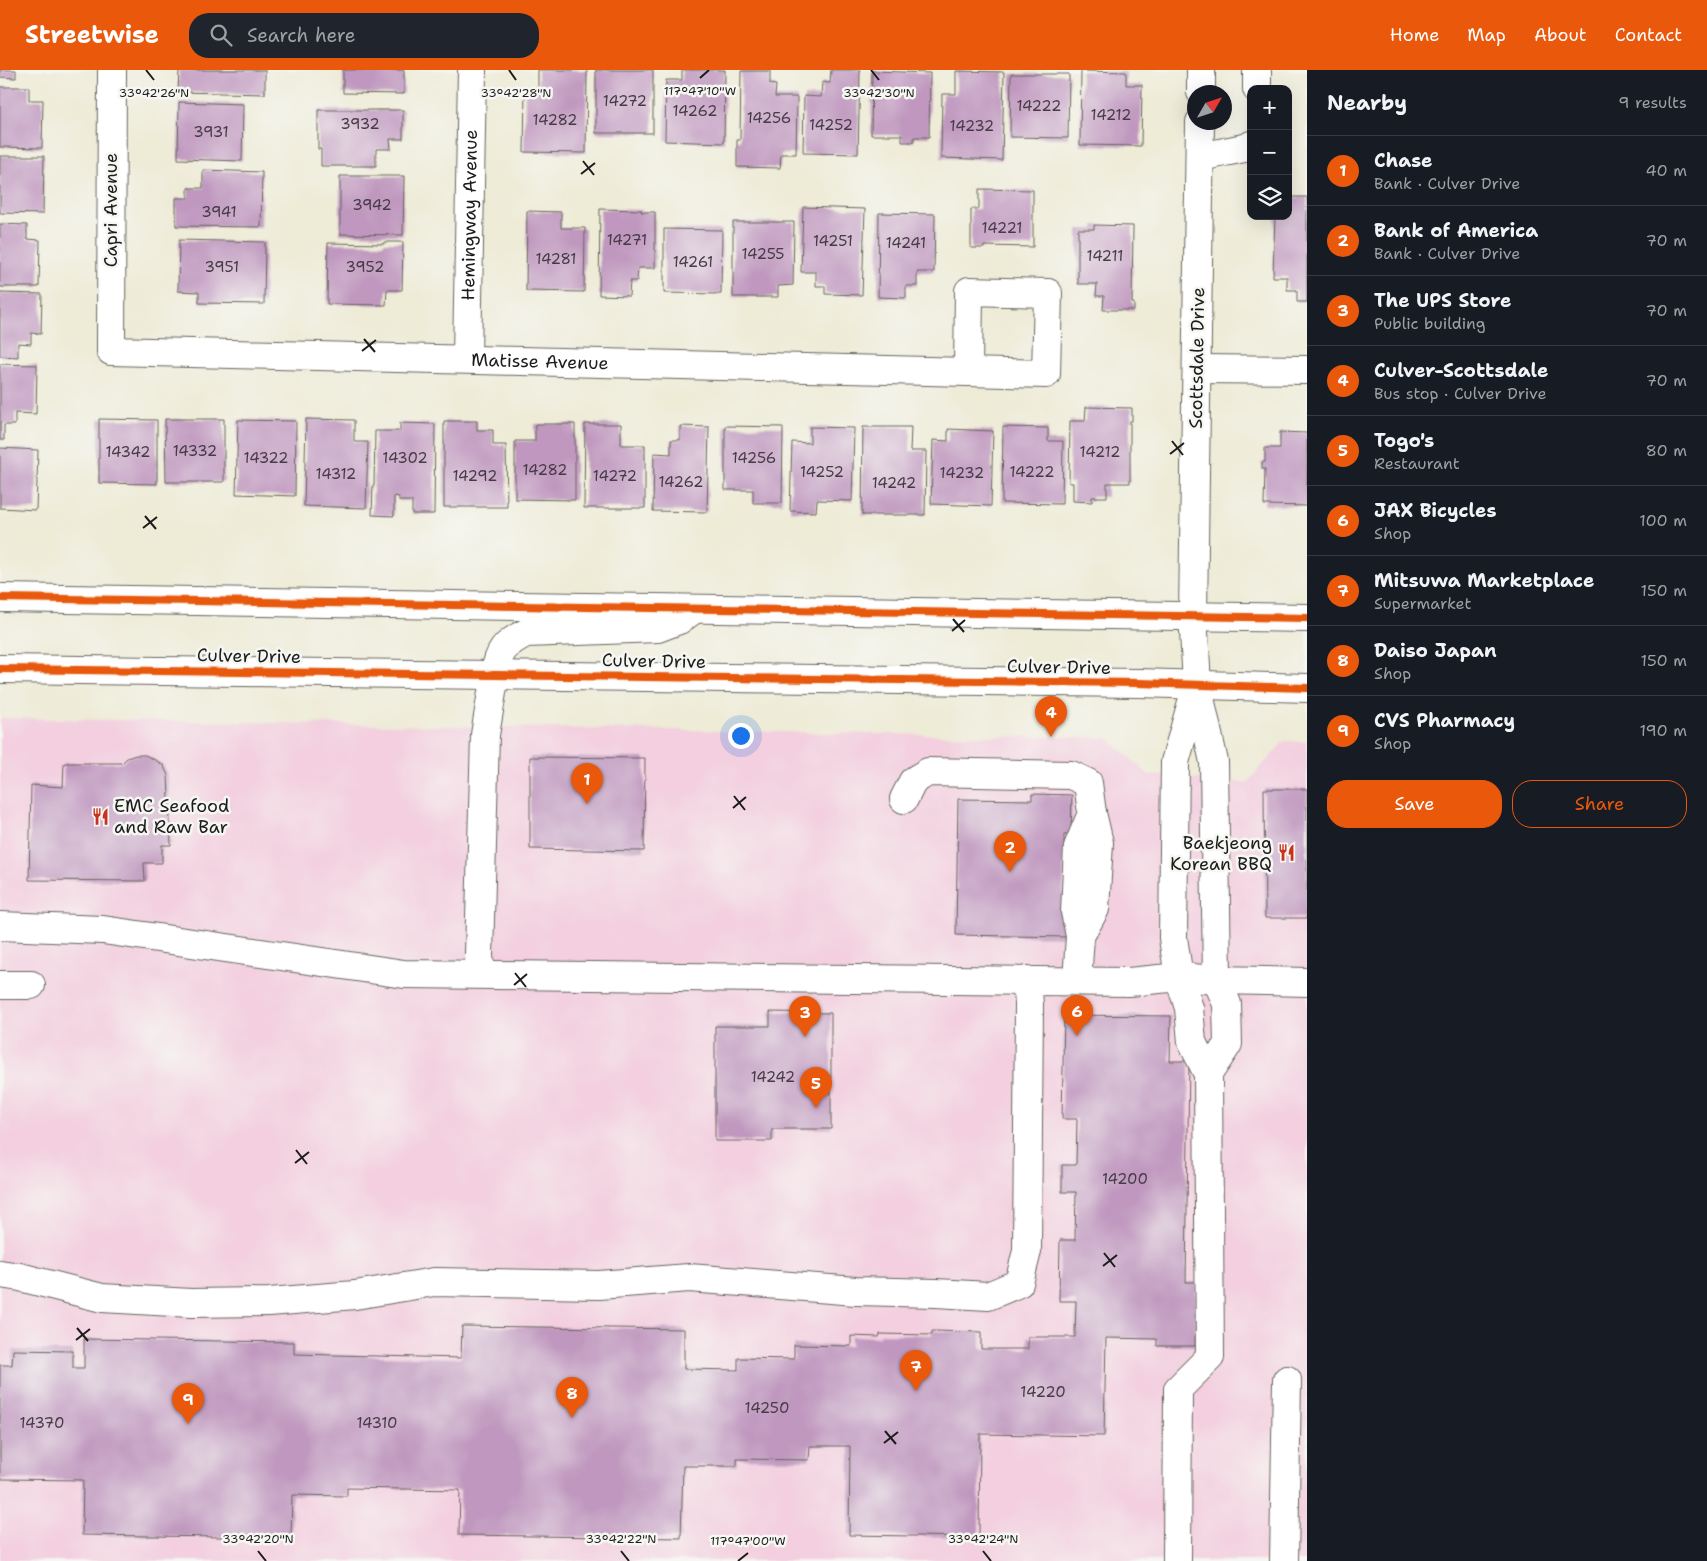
<!DOCTYPE html>
<meta charset="utf-8">
<style>
:root{--surface:#171b24;--page:#20242c;--text:#f1f3f6;--muted:#9ea1a6;--line:#363941;--accent:#ea580c}
body{margin:0;font-family:"Shantell Sans",sans-serif;background:var(--page);color:var(--text)}
.controls{position:absolute;right:15px;top:15px;display:grid;overflow:hidden;border-radius:10px;box-shadow:0 5px 20px #0002}
.controls button{width:45px;height:45px;display:grid;place-items:center;padding:0;border:0;border-bottom:1px solid var(--line);background:var(--surface);color:var(--text);font:25px sans-serif}
.compass{position:absolute;left:1187px;top:15px;width:45px;height:45px;border-radius:50%;background:var(--surface);box-shadow:0 5px 20px #0002;rotate:51deg}
.you{position:absolute;left:740px;top:665px;width:18px;height:18px;margin:-12px;border:4px solid #fff;border-radius:50%;background:#1a73e8;box-shadow:0 0 0 8px #1a73e833}
.badge{display:grid;place-items:center;width:32px;height:32px;border-radius:50%;background:var(--accent);color:#fff;font-size:16px;font-weight:700}
.pin{position:absolute;translate:-50% -41px;filter:drop-shadow(0 1px 2px #0008)}
.pin::after{content:'';position:absolute;top:26px;width:18px;height:15px;background:inherit;clip-path:polygon(0 0,100% 0,50% 100%)}
.list{margin:0;padding:0;list-style:none}
h2{display:flex;justify-content:space-between;align-items:center;height:65px;margin:0;padding:0 20px;font-size:21px}
h2 small{font-size:16px;font-weight:400;color:var(--muted)}
.list li{display:grid;grid-template-columns:32px 1fr auto;gap:15px;align-items:center;box-sizing:border-box;height:70px;padding:0 20px;border-top:1px solid var(--line)}
.list b{display:block;font-size:19px;white-space:nowrap}
.list p{margin:0;font-size:16px;white-space:nowrap;color:var(--muted)}
.list em{font-size:16px;font-style:normal;color:var(--muted)}
.actions{display:flex;gap:10px;padding:15px 20px}
.actions a{flex:1;padding:11px 0;border:1px solid var(--accent);border-radius:20px;text-align:center;font-size:18px;color:var(--accent)}
.actions .main{background:var(--accent);color:#fff}
.icon{flex:none;width:28px;height:28px;fill:none;stroke:currentColor;stroke-width:2;stroke-linecap:round;stroke-linejoin:round}
.map{position:relative;flex:none;width:1307px;height:1491px;overflow:hidden}
header{display:flex;align-items:center;gap:30px;box-sizing:border-box;height:70px;padding:0 25px;background:var(--accent);color:#fff}
header strong{font-size:24px}
nav{display:flex;gap:28px;margin-inline-start:auto;font-size:18px}
.search{width:350px;height:45px;background:var(--page);display:flex;align-items:center;gap:12px;box-sizing:border-box;padding:0 18px;border-radius:20px;color:var(--muted);font-size:19px}
main{display:flex}
aside{flex:1;background:var(--surface)}
.map>svg:first-child{display:block}
</style>
<header>
<strong>Streetwise</strong>
<div class="search"><svg class="icon" aria-label="search" viewBox="0 0 24 24"><circle cx="10" cy="10" r="6"/><path d="M15 15l6 6"/></svg>Search here</div>
<nav><a>Home</a><a>Map</a><a>About</a><a>Contact</a></nav>
</header>
<main>
<div class="map">
<svg width="1307" height="1491" viewBox="0 0 1307 1491">
<rect width="100%" height="100%" fill="#f6f6f2"/>
<filter id="ink" filterUnits="userSpaceOnUse"><feTurbulence type="fractalNoise" baseFrequency=".02" numOctaves="2"/><feDisplacementMap in="SourceGraphic" scale="10" xChannelSelector="R" yChannelSelector="G"/><feConvolveMatrix kernelMatrix="1 2 1 2 8 2 1 2 1" color-interpolation-filters="sRGB"/></filter>
<filter id="wash" filterUnits="userSpaceOnUse"><feTurbulence type="fractalNoise" baseFrequency=".0096" numOctaves="4" result="noise"/><feDisplacementMap in="SourceGraphic" scale="20" xChannelSelector="R" yChannelSelector="G"/><feGaussianBlur stdDeviation="1.12" result="paint"/><feColorMatrix in="noise" values="0 0 0 0 0 0 0 0 0 0 0 0 0 0 0 0 0 1.4 0 .05"/><feComposite in="paint" operator="in"/></filter>
<g filter="url(#wash)">
<rect width="100%" height="100%" fill="#eeebd7"/>
<polygon fill="#f3cfdf" points="0,648 1108,668 1149,705 1247,713 1284,671 1307,672 1307,1491 0,1491"/>
<g id="blocks">
<g fill="#c098bf">
<polygon points="0,0 16,0 16,8 0,7"/>
<polygon points="179,0 265,0 265,24 178,22"/>
<polygon points="343,0 404,0 404,24 343,23"/>
<polygon points="538,0 587,0 586,83 524,82 525,18 538,18"/>
<rect x="596" y="0" width="57" height="63"/>
<polygon points="682,0 725,0 724,73 665,71 666,10 682,10"/>
<polygon points="831,0 860,0 858,84 803,83 804,26 821,27 822,12 830,13"/>
<polygon points="741,1 770,1 770,14 776,15 775,27 797,27 796,84 781,84 780,98 737,97 737,70 740,70"/>
<polygon points="872,1 930,3 929,67 914,67 914,72 902,72 902,65 871,65"/>
<polygon points="956,1 1004,2 1002,90 941,88 942,24 956,24"/>
<polygon points="1081,1 1126,2 1126,15 1142,15 1141,76 1080,75"/>
<polygon points="1011,4 1069,4 1068,68 1010,67"/>
<polygon points="0,17 29,17 29,30 43,30 42,78 0,77"/>
<polygon points="179,32 243,34 242,91 178,89"/>
<polygon points="318,40 403,40 403,69 390,69 391,79 376,79 376,96 321,96 321,79 318,79"/>
<polygon points="0,86 44,86 43,144 0,143"/>
<polygon points="203,100 262,102 261,157 176,156 176,128 188,128 188,118 203,118"/>
<polygon points="340,106 404,106 403,165 340,164"/>
<polygon points="979,119 1033,120 1033,177 984,176 984,178 971,178 971,139 979,139"/>
<polygon points="1290,127 1307,127 1307,232 1297,232 1297,220 1287,220 1287,207 1273,207 1275,146 1288,146 1288,143 1290,143"/>
<polygon points="803,137 865,139 862,225 825,224 825,216 816,216 816,202 801,202"/>
<polygon points="600,139 642,140 641,142 655,142 655,198 638,198 637,211 630,211 629,226 599,225"/>
<polygon points="527,141 561,142 561,158 585,158 584,222 526,221"/>
<polygon points="879,143 935,144 934,202 917,202 917,216 906,216 906,228 878,227"/>
<polygon points="733,152 794,152 793,215 778,216 778,227 733,227"/>
<polygon points="0,154 27,155 27,169 40,170 39,217 0,217"/>
<polygon points="1094,155 1133,156 1132,233 1134,233 1134,240 1103,240 1104,226 1096,226 1097,214 1078,214 1078,159 1094,159"/>
<polygon points="664,159 722,160 721,224 664,223"/>
<polygon points="179,170 265,172 264,234 199,233 199,222 178,221"/>
<polygon points="384,172 403,172 402,220 387,220 386,235 327,234 328,173 384,174"/>
<polygon points="0,223 42,224 41,264 31,263 31,274 18,273 18,287 0,286"/>
<polygon points="0,294 37,295 36,344 15,343 15,355 4,355 4,370 0,370"/>
<polygon points="1086,337 1132,338 1132,351 1130,351 1130,413 1107,413 1107,427 1092,427 1092,432 1073,431 1073,413 1069,413 1070,351 1085,351"/>
<polygon points="99,349 157,350 157,414 99,413"/>
<polygon points="165,349 224,349 224,412 166,412"/>
<polygon points="306,349 354,350 354,372 368,372 366,438 304,436"/>
<polygon points="238,350 296,351 295,426 236,424"/>
<polygon points="444,351 477,351 477,360 493,360 493,375 506,375 507,437 444,437"/>
<polygon points="400,353 435,354 434,444 412,444 412,431 399,431 399,427 394,426 394,446 372,445 373,415 374,415 375,361 400,361"/>
<polygon points="535,354 575,354 575,430 515,429 515,371 535,371"/>
<polygon points="585,354 621,354 621,375 645,375 645,438 584,438"/>
<polygon points="680,356 709,357 707,442 653,441 654,383 671,384 671,370 680,370"/>
<polygon points="725,356 783,357 782,433 753,433 753,420 725,420"/>
<polygon points="810,357 854,358 852,431 817,430 816,442 790,441 792,372 810,373"/>
<polygon points="863,357 911,357 910,381 926,381 925,445 862,445"/>
<polygon points="1003,357 1048,358 1048,371 1063,371 1062,434 1002,433"/>
<polygon points="948,359 993,361 991,436 931,434 933,370 948,371"/>
<polygon points="1280,362 1307,363 1307,436 1264,435 1265,399 1262,399 1262,392 1265,392 1265,378 1280,378"/>
<polygon points="0,378 38,380 36,440 0,438"/>
<polygon points="136,685 145,685 157,691 163,695 168,705 171,775 162,775 162,793 144,793 145,811 29,810 31,715 63,717 64,693 122,693 127,688"/>
<polygon points="530,687 645,688 644,781 530,779"/>
<polygon points="1264,719 1307,719 1307,848 1265,848"/>
<polygon points="1032,724 1072,725 1071,765 1064,765 1063,840 1067,867 956,865 958,729 1032,730"/>
<polygon points="770,942 831,943 831,1059 772,1059 772,1071 715,1071 715,956 770,956"/>
<polygon points="1064,945 1171,946 1170,991 1189,991 1186,1212 1196,1212 1195,1276 1157,1276 1157,1269 1106,1268 1104,1366 980,1364 979,1467 849,1465 850,1376 810,1376 809,1390 737,1389 737,1396 683,1396 681,1468 459,1465 460,1420 347,1418 347,1426 292,1425 291,1468 82,1465 83,1410 0,1409 0,1295 12,1295 13,1280 73,1281 73,1298 84,1298 84,1269 294,1272 294,1284 461,1288 462,1256 684,1259 684,1299 738,1300 738,1288 794,1289 794,1275 851,1276 851,1266 879,1267 880,1264 932,1265 932,1261 981,1262 981,1279 1028,1279 1028,1267 1075,1267 1076,1231 1059,1231 1060,1170 1075,1170 1076,1122 1062,1122 1062,1095 1076,1095 1077,1049 1062,1049"/>
</g>
</g>
</g>
<g filter="url(#ink)">
<use href="#blocks" fill-opacity="0" stroke="#66645d" stroke-width="1"/>
<g fill="none" stroke-linecap="round" stroke-linejoin="round">
<defs>
<g id="minor">
<path id="s1" d="M112,0l-1,281 857,21 78,2 2,-81 -79,-2 -1,81"/>
<polyline points="1257,19 1257,0"/>
<polyline points="1201,22 1201,0"/>
<polyline points="1200,52 1193,545 1197,614 1214,692 1217,910 1227,934 1228,974 1208,1004"/>
<polyline points="1200,87 1249,77 1251,75"/>
<path id="s2" d="M467,289l5,-289"/>
<polyline points="1197,299 1307,300"/>
<polyline points="904,729 913,711 928,702 1071,705 1088,713 1092,743 1099,773 1095,839 1080,866 1077,911"/>
<polyline points="0,856 103,860 404,904 1129,912 1179,907 1217,910 1307,912"/>
<polyline points="1080,866 1075,842 1078,777 1092,743"/>
<polyline points="480,904 479,885 485,665 495,604"/>
<polyline points="0,915 31,915"/>
<polyline points="0,1204 20,1207 102,1228 191,1233 269,1232 355,1225 434,1212 599,1215 689,1208 856,1221 936,1223 988,1226 1019,1213 1027,1181 1029,934 1027,910"/>
<polyline points="1177,1491 1178,1319 1210,1287 1208,1004 1192,972 1189,938 1179,907 1173,868 1175,692 1196,618"/>
<polyline points="1284,1491 1287,1310"/>
</g>
<g id="major">
<polyline points="0,528 1307,548"/>
<polyline points="0,599 1139,613 1307,618"/>
<path d="M495,604c3,-22 10,-31 31,-41l132,-5 21,-8 14,-10"/>
</g>
</defs>
<use href="#minor" stroke="#66645d" stroke-width="30"/>
<use href="#major" stroke="#66645d" stroke-width="30"/>
<use href="#minor" stroke="#fff" stroke-width="28"/>
<use href="#major" stroke="#fff" stroke-width="28"/>
<defs>
<g id="cycleway">
<polyline points="0,528 1307,548"/>
<polyline points="0,599 1139,613 1307,618"/>
</g>
</defs>
<use href="#cycleway" stroke="#f6f6f2" stroke-width="11"/>
<use href="#cycleway" stroke="#e8590c" stroke-width="8"/>
</g>
</g>
<path fill="none" stroke="#1c1c1c" stroke-width="2" d="M146,0l8,10M509,0l7,10M871,0l8,10M700,8l9,-8M583,91l11,14M581,104l14,-11M364,269l11,13M362,281l14,-11M1172,371l11,14M1170,384l14,-11M145,446l11,13M143,458l14,-11M953,549l11,13M952,561l13,-11M734,726l11,14M733,738l13,-11M515,903l11,14M514,915l13,-11M296,1080l11,14M295,1093l14,-11M1104,1183l11,14M1103,1196l14,-11M77,1258l11,13M76,1270l14,-11M885,1361l11,13M884,1373l14,-11M258,1481l8,10M621,1481l8,10M983,1481l8,10M738,1491l10,-8"/>
<defs>
<symbol id="restaurant-bare" viewBox="-9 -9 18 18"><path d="M-5-6h1v4h1v-4h1v4h1v-4h1v5L-1.5 .5V6h-2V.5L-5-1ZM5-6V6H3V1.5H1.5Q1.5-4 5-6Z" fill="#c8321e" stroke="#f6f6f2" stroke-width="2.5" paint-order="stroke"/></symbol>
</defs>
<g fill-rule="evenodd">
<use href="#restaurant-bare" x="88" y="734" width="25" height="25"/>
<use href="#restaurant-bare" x="1274" y="770" width="25" height="25"/>
</g>
<g text-anchor="middle" stroke-width="5" stroke-linejoin="round" paint-order="stroke">
<g font-size="15" fill="#453b45">
<text x="625" y="36">14272</text>
<text x="1039" y="41">14222</text>
<text x="695" y="46">14262</text>
<text x="1111" y="50">14212</text>
<text x="769" y="53">14256</text>
<text x="555" y="55">14282</text>
<text x="360" y="59">3932</text>
<text x="831" y="60">14252</text>
<text x="972" y="61">14232</text>
<text x="211" y="67">3931</text>
<text x="372" y="140">3942</text>
<text x="219" y="147">3941</text>
<text x="1002" y="163">14221</text>
<text x="627" y="175">14271</text>
<text x="833" y="176">14251</text>
<text x="906" y="178">14241</text>
<text x="763" y="189">14255</text>
<text x="1105" y="191">14211</text>
<text x="556" y="194">14281</text>
<text x="693" y="197">14261</text>
<text x="222" y="202">3951</text>
<text x="365" y="202">3952</text>
<text x="195" y="386">14332</text>
<text x="128" y="387">14342</text>
<text x="1100" y="387">14212</text>
<text x="266" y="393">14322</text>
<text x="405" y="393">14302</text>
<text x="754" y="393">14256</text>
<text x="545" y="405">14282</text>
<text x="822" y="407">14252</text>
<text x="1032" y="407">14222</text>
<text x="962" y="408">14232</text>
<text x="336" y="409">14312</text>
<text x="475" y="411">14292</text>
<text x="615" y="411">14272</text>
<text x="681" y="417">14262</text>
<text x="894" y="418">14242</text>
<text x="773" y="1012">14242</text>
<text x="1125" y="1114">14200</text>
<text x="1043" y="1327">14220</text>
<text x="767" y="1343">14250</text>
<text x="42" y="1358">14370</text>
<text x="377" y="1358">14310</text>
</g>
<g font-size="18" fill="#1c1c1c" stroke="#f6f6f2">
<text transform="translate(111 140) rotate(-90)" y="6">Capri Avenue</text>
<text dy="6" stroke="none"><textPath href="#s2" startOffset="144">Hemingway Avenue</textPath></text>
<text transform="translate(1197 288) rotate(-89)" y="6">Scottsdale Drive</text>
<text dy="6" stroke="none"><textPath href="#s1" startOffset="710">Matisse Avenue</textPath></text>
<text transform="translate(249 586) rotate(1)" y="6">Culver Drive</text>
<text transform="translate(654 591) rotate(1)" y="6">Culver Drive</text>
<text transform="translate(1059 597) rotate(1)" y="6">Culver Drive</text>
</g>
<g font-size="18" fill="#1c1c1c" stroke="#f6f6f2" text-anchor="start">
<text x="114" y="742">EMC Seafood<tspan x="114" dy="21">and Raw Bar</tspan></text>
<text x="1272" y="779" text-anchor="end">Baekjeong<tspan x="1272" dy="21">Korean BBQ</tspan></text>
</g>
</g>
<g font-size="12" text-anchor="middle" fill="#1c1c1c" stroke="#f6f6f2" stroke-width="5" stroke-linejoin="round" paint-order="stroke">
<text x="700" y="25">117°47'10"W</text>
<text x="154" y="27">33°42'26"N</text>
<text x="516" y="27">33°42'28"N</text>
<text x="879" y="27">33°42'30"N</text>
<text x="258" y="1473">33°42'20"N</text>
<text x="621" y="1473">33°42'22"N</text>
<text x="983" y="1473">33°42'24"N</text>
<text x="748" y="1475">117°47'00"W</text>
</g>
</svg>
<div class="controls">
<button>+</button>
<button>−</button>
<button><svg class="icon" aria-label="layers" viewBox="0 0 24 24"><path d="M12 4l9 5-9 5-9-5zM3 14l9 5 9-5"/></svg></button>
</div>
<svg class="compass" viewBox="-18 -18 36 36"><path d="M0-13l5 13h-10z" fill="#e53935"/><path d="M0 13l5-13h-10z" fill="#9ea1a6"/></svg>
<div class="you"></div>
<div class="pin badge" style="left:587px;top:734px">1</div>
<div class="pin badge" style="left:1010px;top:802px">2</div>
<div class="pin badge" style="left:805px;top:967px">3</div>
<div class="pin badge" style="left:1051px;top:667px">4</div>
<div class="pin badge" style="left:816px;top:1038px">5</div>
<div class="pin badge" style="left:1077px;top:966px">6</div>
<div class="pin badge" style="left:916px;top:1321px">7</div>
<div class="pin badge" style="left:572px;top:1348px">8</div>
<div class="pin badge" style="left:188px;top:1354px">9</div>
</div>
<aside>
<h2>Nearby<small>9 results</small></h2>
<ul class="list">
<li><span class="badge">1</span><div><b>Chase</b><p>Bank · Culver Drive</p></div><em>40 m</em></li>
<li><span class="badge">2</span><div><b>Bank of America</b><p>Bank · Culver Drive</p></div><em>70 m</em></li>
<li><span class="badge">3</span><div><b>The UPS Store</b><p>Public building</p></div><em>70 m</em></li>
<li><span class="badge">4</span><div><b>Culver-Scottsdale</b><p>Bus stop · Culver Drive</p></div><em>70 m</em></li>
<li><span class="badge">5</span><div><b>Togo's</b><p>Restaurant</p></div><em>80 m</em></li>
<li><span class="badge">6</span><div><b>JAX Bicycles</b><p>Shop</p></div><em>100 m</em></li>
<li><span class="badge">7</span><div><b>Mitsuwa Marketplace</b><p>Supermarket</p></div><em>150 m</em></li>
<li><span class="badge">8</span><div><b>Daiso Japan</b><p>Shop</p></div><em>150 m</em></li>
<li><span class="badge">9</span><div><b>CVS Pharmacy</b><p>Shop</p></div><em>190 m</em></li>
</ul>
<div class="actions"><a class="main">Save</a><a>Share</a></div>
</aside>
</main>
